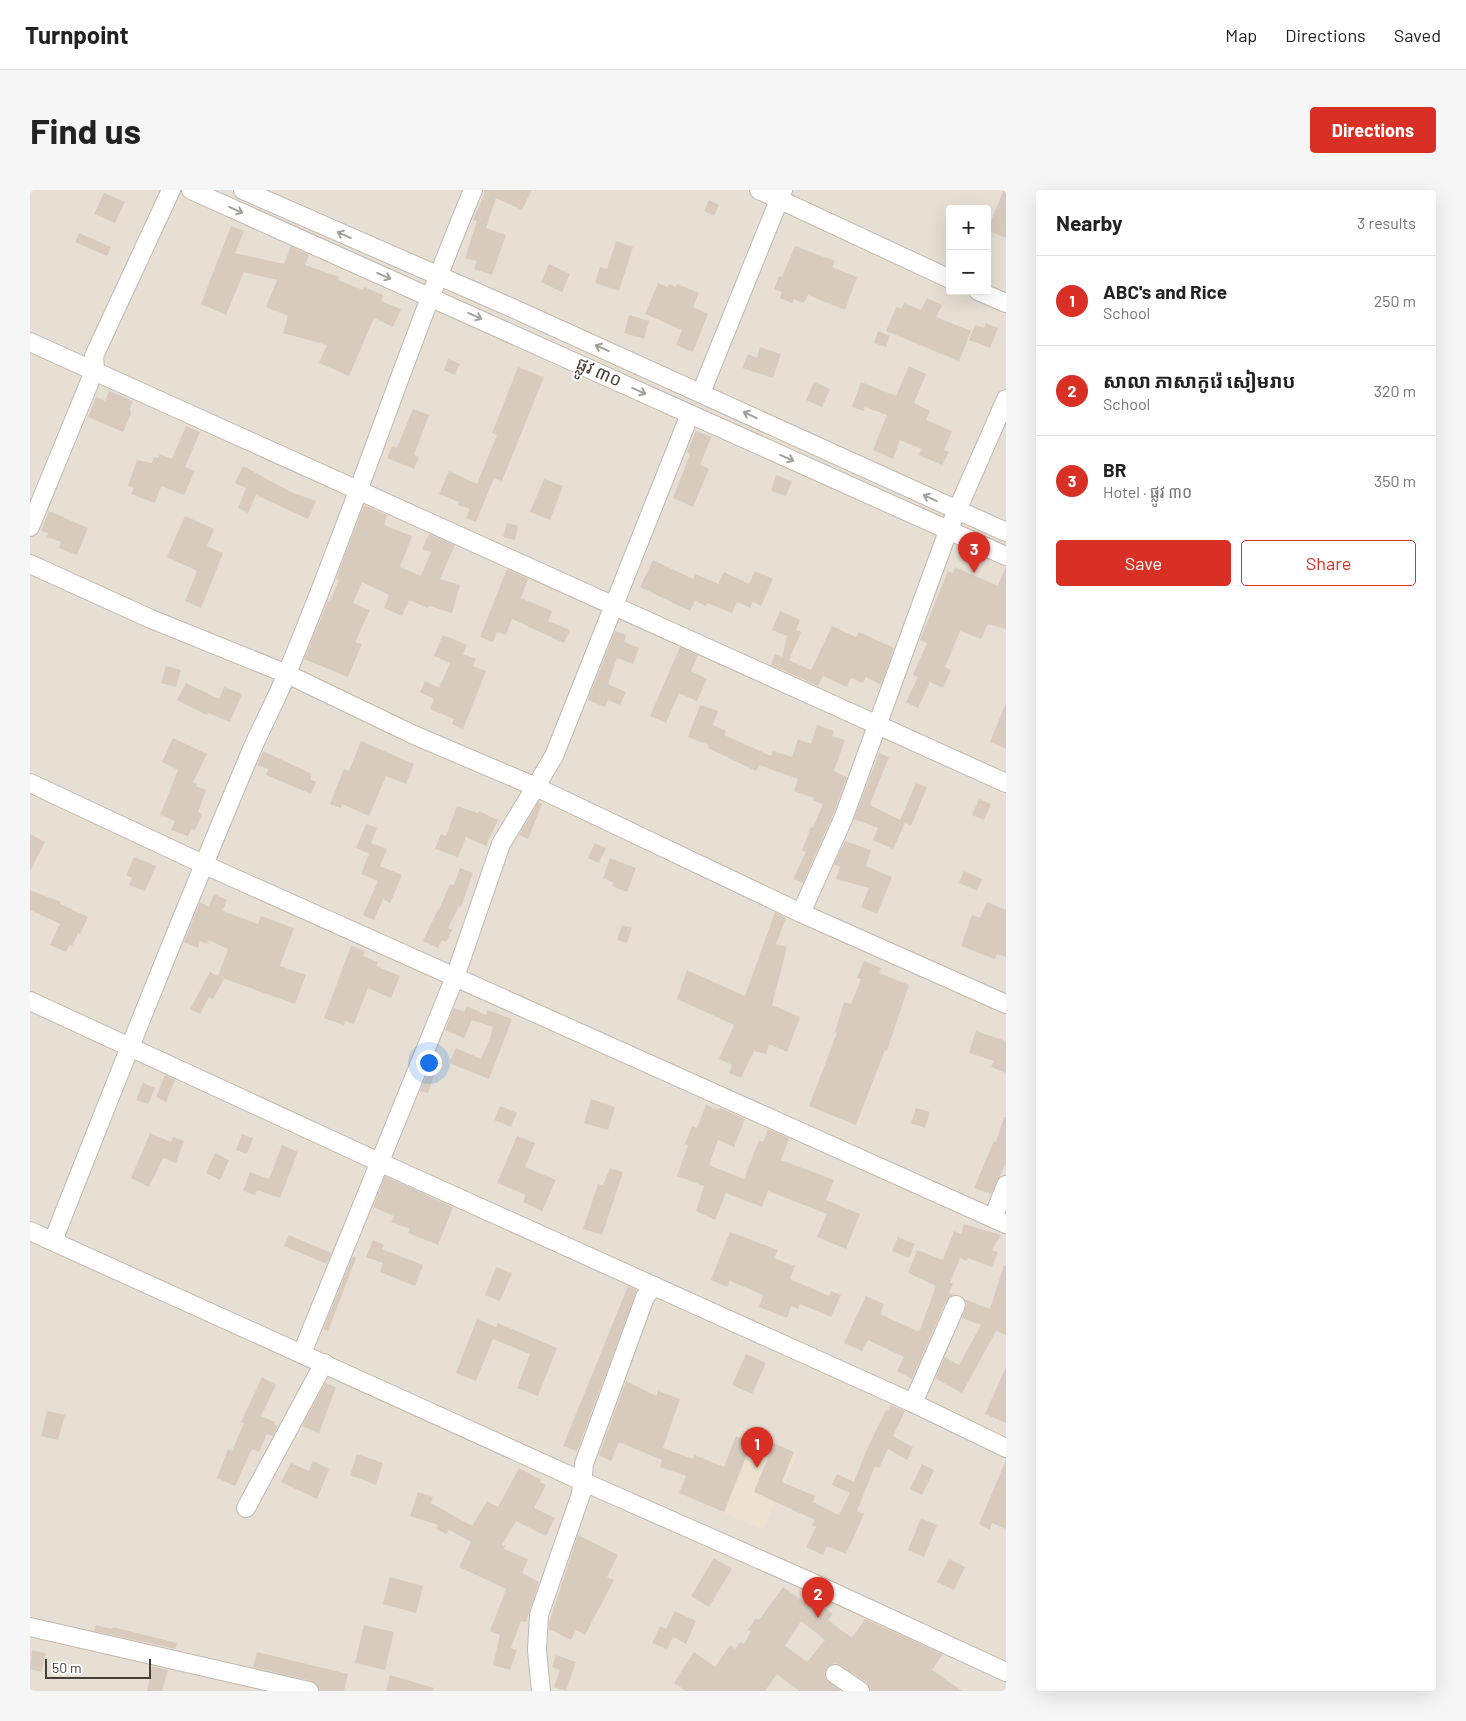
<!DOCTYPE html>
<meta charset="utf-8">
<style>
:root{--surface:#fff;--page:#f6f6f6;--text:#222;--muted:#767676;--line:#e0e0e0;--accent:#d93025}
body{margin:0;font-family:Barlow,"Noto Sans Khmer",sans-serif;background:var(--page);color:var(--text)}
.controls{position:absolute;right:15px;top:15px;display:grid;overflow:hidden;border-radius:5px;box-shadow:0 5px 20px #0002}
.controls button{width:45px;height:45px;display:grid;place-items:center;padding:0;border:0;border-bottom:1px solid var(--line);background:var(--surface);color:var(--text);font:25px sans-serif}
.scale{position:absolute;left:15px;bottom:12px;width:106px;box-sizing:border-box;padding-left:5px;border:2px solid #463d35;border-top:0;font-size:14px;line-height:18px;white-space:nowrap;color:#463d35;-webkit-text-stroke:4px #fff;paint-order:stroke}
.you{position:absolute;left:398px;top:872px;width:18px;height:18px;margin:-12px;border:4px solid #fff;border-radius:50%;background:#1a73e8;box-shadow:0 0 0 8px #1a73e833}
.badge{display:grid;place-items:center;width:32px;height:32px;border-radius:50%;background:var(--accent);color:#fff;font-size:16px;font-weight:700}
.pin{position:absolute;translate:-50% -41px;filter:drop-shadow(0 1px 2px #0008)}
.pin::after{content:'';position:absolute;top:26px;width:18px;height:15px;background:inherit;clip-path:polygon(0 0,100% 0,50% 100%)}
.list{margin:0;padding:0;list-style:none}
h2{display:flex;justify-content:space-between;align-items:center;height:65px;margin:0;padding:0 20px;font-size:21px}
h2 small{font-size:16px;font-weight:400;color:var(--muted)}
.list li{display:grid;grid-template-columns:32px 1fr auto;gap:15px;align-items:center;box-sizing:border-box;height:90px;padding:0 20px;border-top:1px solid var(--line)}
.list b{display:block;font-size:19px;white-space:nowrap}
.list p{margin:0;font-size:16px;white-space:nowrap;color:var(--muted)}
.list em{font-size:16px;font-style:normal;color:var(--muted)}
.actions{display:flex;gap:10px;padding:15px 20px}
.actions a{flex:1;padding:11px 0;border:1px solid var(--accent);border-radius:5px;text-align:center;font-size:18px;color:var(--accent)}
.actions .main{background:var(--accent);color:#fff}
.map{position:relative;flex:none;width:976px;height:1501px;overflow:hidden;border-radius:5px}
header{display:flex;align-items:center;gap:30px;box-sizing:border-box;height:70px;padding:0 25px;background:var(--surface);border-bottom:1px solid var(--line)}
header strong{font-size:24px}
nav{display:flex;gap:28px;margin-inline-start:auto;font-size:18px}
.intro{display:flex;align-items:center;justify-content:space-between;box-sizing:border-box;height:120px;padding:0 30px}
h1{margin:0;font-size:35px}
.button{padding:12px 22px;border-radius:5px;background:var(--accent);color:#fff;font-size:18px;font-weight:700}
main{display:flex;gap:30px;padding:0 30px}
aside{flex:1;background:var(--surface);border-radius:5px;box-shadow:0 5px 20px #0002}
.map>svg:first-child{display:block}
</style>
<header>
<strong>Turnpoint</strong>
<nav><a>Map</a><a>Directions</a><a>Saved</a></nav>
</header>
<div class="intro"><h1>Find us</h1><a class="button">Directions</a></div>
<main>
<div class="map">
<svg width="976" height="1501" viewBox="0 0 976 1501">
<rect width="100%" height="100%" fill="#f3eee6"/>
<path fill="#e7dfd4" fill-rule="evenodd" d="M0,0h976v1501h-976zM920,19h37v82h-37zM710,1237l57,26 -13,30z"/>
<polygon fill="#ede1cf" points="710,1237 767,1263 733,1340 678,1316"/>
<g fill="#d8cbbe" fill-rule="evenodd">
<polygon points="453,0 502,0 492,20 466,8 456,38 476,45 462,85 444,79 447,71 435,68 447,31 443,30 455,3"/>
<polygon points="974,0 976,0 976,48 957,40"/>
<polygon points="74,3 95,12 85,33 64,24"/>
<polygon points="679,10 689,15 684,26 674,21"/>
<polygon points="201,36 214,41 205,63 254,74 261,56 279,65 275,75 309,87 308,90 333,100 334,97 353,105 351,111 371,119 363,137 344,128 319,186 289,173 297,155 253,143 258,126 236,117 247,90 214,82 196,125 171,114"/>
<polygon points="49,43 81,57 77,66 45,52"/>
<polygon points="586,51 603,57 589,101 565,93 570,77 577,79"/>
<polygon points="765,56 805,71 802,77 827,87 815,120 778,105 774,113 764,109 762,113 750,108 752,102 744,99 749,86 752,87"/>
<polygon points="519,74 540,84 532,102 511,92"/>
<polygon points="628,93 638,97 639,94 646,97 647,94 669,103 663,117 678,124 663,162 646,155 652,140 615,124"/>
<polygon points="897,108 912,115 906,127 941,141 929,171 856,141 866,117 871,119 874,113 891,120"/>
<polygon points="599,125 619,131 614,149 594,143"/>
<polygon points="956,133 968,138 960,158 939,150 945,135 954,138"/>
<polygon points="848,141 860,146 856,157 844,153"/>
<polygon points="730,157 751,164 743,188 712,178 718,164 727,168"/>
<polygon points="418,169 430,174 425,185 414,180"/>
<polygon points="879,176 896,184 884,213 900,221 896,230 922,241 914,260 919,262 912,275 889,265 891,259 870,250 863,269 843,260 857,225 835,217 834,221 822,217 831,192 866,206"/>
<polygon points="488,177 514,187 472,291 464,288 446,332 436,328 440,319 428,315 429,312 409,304 419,281 447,294 467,245 462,243"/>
<polygon points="784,192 800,199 792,217 776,210"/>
<polygon points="79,201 103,211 100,218 101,224 93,242 58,227 66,207 75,211"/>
<polygon points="383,219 399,225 384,265 389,267 384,279 357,268 362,256 367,258"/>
<polygon points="156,236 170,242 155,277 165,281 154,305 131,296 125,313 101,304 104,298 98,296 107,270 122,273 124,267 128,268 130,264 142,269"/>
<polygon points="666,241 681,247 670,275 679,279 663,317 643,308 660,264 657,262"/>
<polygon points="213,276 261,302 286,311 278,329 226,305 218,323 208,318 216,298 205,293"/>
<polygon points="746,285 762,291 756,306 741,301"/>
<polygon points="514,289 533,296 520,330 500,322"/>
<polygon points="334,315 357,325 354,335 382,346 370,377 391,386 401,362 392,359 399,344 425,355 410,389 430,395 422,423 399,416 398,418 379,410 372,426 354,418 359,405 332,392 323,413 340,420 325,452 332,454 318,487 274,469 298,411 300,412 309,390 306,389"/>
<polygon points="19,321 58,338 47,365 29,358 31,352 17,347 18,343 11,341"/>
<polygon points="155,326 184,339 177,356 193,363 171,418 155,411 167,381 137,367"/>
<polygon points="477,333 488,336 485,350 473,347"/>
<polygon points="623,370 663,389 666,384 688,394 694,382 719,394 725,381 743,389 731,416 723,412 720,418 707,412 702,423 677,413 676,416 665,411 660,421 610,397"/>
<polygon points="976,376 976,439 958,434 951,449 930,441 915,477 921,480 913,498 900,492 888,518 876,512 888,487 883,485 897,453 890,450 918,381 923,383 925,377 968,396"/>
<polygon points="477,379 498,389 491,408 522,421 518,431 540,440 534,453 482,429 476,445 467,442 463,452 450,447"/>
<polygon points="750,421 770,430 766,440 771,442 759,470 781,480 802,436 826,447 829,442 864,458 851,495 836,487 833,493 821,488 817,497 793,486 788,496 741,475 745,464 752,467 757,446 742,440"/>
<polygon points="585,441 596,445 594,452 609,458 603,474 587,468 578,494 596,502 590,515 578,510 575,517 558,510"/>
<polygon points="413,445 437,455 433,464 446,469 443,476 456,481 433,539 422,534 424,529 400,519 404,509 390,502 395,491 409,498 420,473 404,466"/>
<polygon points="650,457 668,465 661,481 677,489 667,511 649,503 636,533 620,526"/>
<polygon points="136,476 151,480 146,497 131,493"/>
<polygon points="156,493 189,509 194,497 212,504 200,532 178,523 177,525 147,510"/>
<polygon points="976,513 976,559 960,552"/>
<polygon points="670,515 688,521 683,535 696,541 694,545 741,566 743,561 762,567 768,549 781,554 787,535 804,541 802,546 815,550 804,581 817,587 803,625 773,693 763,689 776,662 772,660 781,637 783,638 793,614 782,610 784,608 764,601 768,589 729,575 726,581 678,558 679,555 658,547"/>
<polygon points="143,548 177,564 163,592 167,594 166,596 176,600 168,622 172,624 165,640 161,639 158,646 141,640 145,631 130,625 148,580 132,572"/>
<polygon points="331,551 384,574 376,594 356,586 339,626 312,614 311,618 300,614 314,579 319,581"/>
<polygon points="233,561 282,584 280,589 286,592 281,604 236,585 238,579 227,575"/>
<polygon points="849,563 859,567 840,614 842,616 870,630 886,593 897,597 881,636 875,633 863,659 843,650 848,638 824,629"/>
<polygon points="949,609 961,614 954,630 942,625"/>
<polygon points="508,612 512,614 498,649 489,645"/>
<polygon points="427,616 448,623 449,621 468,630 456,656 436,647 428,667 405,659 411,644 416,646"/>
<polygon points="336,634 347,638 341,653 357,659 350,676 372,685 360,713 353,709 344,730 333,725 348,691 331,684 339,664 326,658"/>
<polygon points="0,644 15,652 0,681"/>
<polygon points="815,651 841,660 836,676 862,687 847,724 831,717 839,698 806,689 810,677 804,674"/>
<polygon points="565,653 576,658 569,673 558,668"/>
<polygon points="104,667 126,676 115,701 99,695 102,688 96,685"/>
<polygon points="580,668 606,678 597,702 582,696 584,693 573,688"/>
<polygon points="430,678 443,683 431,717 429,716 418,738 422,740 416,752 412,750 408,758 393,751 408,719 409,720 420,694 424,695"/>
<polygon points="934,681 952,689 947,701 929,693"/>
<polygon points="0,700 31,712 30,714 58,727 50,744 48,743 42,756 40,754 36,762 20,755 30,734 0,720"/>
<polygon points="184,704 197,710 193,720 198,723 228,734 231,726 264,738 250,776 276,785 265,814 192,788 194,789 183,809 179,807 170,824 160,819 180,782 188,786 198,759 179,750 177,754 170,751 168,758 154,752 170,712 179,717"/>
<polygon points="957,712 976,720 976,767 967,764 965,769 931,756 942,725 950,728"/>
<polygon points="745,722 756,728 746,754 757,757 742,815 770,827 757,862 739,854 736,864 724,861 711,888 699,883 702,875 689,869 704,835 647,809 657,780 715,806"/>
<polygon points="592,735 602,738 597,753 587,750"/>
<polygon points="321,756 335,761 333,766 348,772 346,776 370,786 361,808 338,798 324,834 315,831 314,835 294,828"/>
<polygon points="834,771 851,778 849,783 879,795 857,861 855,860 826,935 779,916 807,843 805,842 814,812 821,814 831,789 827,788"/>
<polygon points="437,816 456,825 457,820 482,829 459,889 419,873 426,858 451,869 460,848 463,837 442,830 434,848 415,840 424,818 434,822"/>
<polygon points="946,841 976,851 976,883 961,877 964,871 939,863"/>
<polygon points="399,880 405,883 398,903 390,901"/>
<polygon points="135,885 145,890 136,912 126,907"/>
<polygon points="113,893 125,898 118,914 106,910"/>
<polygon points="561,909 585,917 578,940 554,933"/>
<polygon points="676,915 689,920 690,918 715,929 704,957 688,950 679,975 714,989 729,950 733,952 738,939 759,948 751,970 804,990 796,1010 830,1024 816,1059 787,1047 797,1024 738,1001 732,1017 696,1003 685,1030 666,1021 674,996 647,986 658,955 655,954 662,936 667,938"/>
<polygon points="470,916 487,923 481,937 464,930"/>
<polygon points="886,918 900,922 895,938 881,933"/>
<polygon points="974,927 976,927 976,973 961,1004 944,998 964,951 966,952"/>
<polygon points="120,943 141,952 143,947 154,951 146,973 133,968 119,997 101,988"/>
<polygon points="212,944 223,948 217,964 206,960"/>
<polygon points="487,946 505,953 495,977 526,990 512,1021 493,1012 496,1005 467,993"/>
<polygon points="252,955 268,962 250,1008 227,1000 225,1005 213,1001 220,982 239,989"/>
<polygon points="185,963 199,970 190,990 176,983"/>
<polygon points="580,978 593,982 572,1045 553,1039 568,994 573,995"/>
<polygon points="355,986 423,1017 408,1055 378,1043 380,1039 361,1032 364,1026 343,1017"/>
<polygon points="934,1034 971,1045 962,1060 968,1062 962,1077 938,1068 937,1071 930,1068 920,1093 923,1093 919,1103 924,1105 916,1111 882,1189 867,1181 874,1167 838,1150 832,1161 814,1153 836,1106 854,1114 850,1124 887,1141 890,1140 906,1096 878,1083 887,1060 913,1070 924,1041 931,1044"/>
<polygon points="700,1042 748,1060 744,1068 765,1076 760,1089 799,1106 801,1101 811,1105 801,1127 770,1114 768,1119 761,1116 757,1128 729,1117 733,1105 700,1091 697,1097 681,1090"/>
<polygon points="259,1045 301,1063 297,1074 254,1056"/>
<polygon points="868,1047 885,1054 879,1068 862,1061"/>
<polygon points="343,1050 354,1055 352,1059 393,1075 385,1096 350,1082 353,1073 336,1067"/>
<polygon points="323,1066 326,1068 298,1141 293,1139"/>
<polygon points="974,1075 976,1076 976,1145 966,1141 932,1203 905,1188 915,1167 929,1175 951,1135 932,1128 937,1114 934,1109 960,1119"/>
<polygon points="466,1077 482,1083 470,1111 455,1105"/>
<polygon points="598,1096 607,1100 547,1261 533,1256"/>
<polygon points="447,1129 466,1137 468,1133 527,1158 508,1206 487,1198 500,1164 463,1149 446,1191 426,1183"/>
<polygon points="716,1164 736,1173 722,1204 702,1195"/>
<polygon points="976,1177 976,1233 955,1224"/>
<polygon points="232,1187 246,1195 231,1226 245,1232 244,1235 248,1236 243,1246 237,1244 229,1262 222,1259 205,1296 187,1288 198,1259 202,1261 214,1233 211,1232"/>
<polygon points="596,1191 626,1206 628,1201 650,1209 633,1258 663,1269 665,1265 694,1277 706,1246 722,1252 694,1322 649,1303 656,1286 630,1277 632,1270 589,1252 581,1271 569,1265"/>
<polygon points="295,1193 306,1197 289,1243 272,1236"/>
<polygon points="861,1215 875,1221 863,1246 883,1257 877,1270 858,1259 849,1278 845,1276 827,1321 834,1324 816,1364 797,1356 793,1365 776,1357 786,1337 782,1335 785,1330 724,1302 744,1253 764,1262 752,1292 785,1306 783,1312 809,1325 820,1303 802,1295 807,1284 824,1292 837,1259 856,1220 858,1221"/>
<polygon points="17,1221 35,1225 28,1250 11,1246"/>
<polygon points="327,1264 353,1273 346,1295 320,1285"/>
<polygon points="976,1270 976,1339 962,1333 960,1340 949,1334"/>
<polygon points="283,1271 299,1279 287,1309 251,1292 261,1273 279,1281"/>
<polygon points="892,1274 904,1280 892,1305 880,1299"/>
<polygon points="489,1278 511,1290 510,1292 516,1295 504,1318 525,1328 516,1346 486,1331 472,1355 475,1356 474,1359 498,1369 492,1383 509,1392 496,1432 491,1431 481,1458 487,1460 480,1480 463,1475 470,1445 460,1441 476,1399 429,1377 441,1352 419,1340 416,1344 406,1339 408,1335 380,1326 388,1302 403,1307 401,1313 442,1336 457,1311 468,1317"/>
<polygon points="891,1328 907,1335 894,1367 878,1360"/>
<polygon points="548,1345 588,1365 577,1387 584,1390 555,1445 546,1440 541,1450 519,1439 519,1433"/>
<polygon points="684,1368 702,1379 679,1417 661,1406"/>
<polygon points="919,1369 935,1377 924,1400 907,1392"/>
<polygon points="360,1387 393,1396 386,1423 353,1414"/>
<path d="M753,1397l33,23 4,-6 13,10 -5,6 24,18 13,-19 78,35 -11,16 30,21h-91l-5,-9 -31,-19 -8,5 -2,10 16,13h-42l-22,-17 -12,17h-79l-12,-8 20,-31 21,15 15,-22 5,4 5,-7 4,2 7,-13 -3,-1 8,-12 3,2zM771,1431l24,19 -18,22 -22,-16z"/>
<polygon points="645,1421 666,1431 656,1454 643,1447 637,1459 622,1453 630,1436 636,1439"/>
<polygon points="66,1435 82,1439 83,1437 147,1453 145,1459 64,1441"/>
<polygon points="334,1435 364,1442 355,1480 325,1473"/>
<polygon points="2,1460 16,1463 11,1482 0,1479"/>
<polygon points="227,1462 318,1484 314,1501 289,1501 287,1494 282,1491 223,1477"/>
<polygon points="526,1465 546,1472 536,1501 524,1497 530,1480 522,1477"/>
<polygon points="122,1476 138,1480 132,1501 117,1501"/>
<polygon points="360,1485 404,1498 403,1501 356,1501"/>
</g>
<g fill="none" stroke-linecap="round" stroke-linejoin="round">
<defs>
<g id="minor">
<polyline points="161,0 976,366"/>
<polyline points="213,0 480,117 976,342"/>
<polyline points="729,0 920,89"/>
<polyline points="948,101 976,113"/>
<polyline points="0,152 976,593"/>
<polyline points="671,203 753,0"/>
<polyline points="0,337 65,179 64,166 141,0"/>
<polyline points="0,374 121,429 257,484 384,545 506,597 771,723 976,814"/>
<polyline points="0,593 175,675 976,1034"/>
<polyline points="771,723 813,629 918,341 976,209"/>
<polyline points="0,811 349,972 883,1213 976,1258"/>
<polyline points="963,1028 976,995"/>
<polyline points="0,1041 554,1292 783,1393 976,1482"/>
<path d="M23,1051c63,-160 127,-321 194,-480 12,-30 28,-58 40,-88 67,-159 119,-324 186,-483"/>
<polyline points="272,1163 425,787 471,654 524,566 660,224"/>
<polyline points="883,1213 926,1115"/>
<polyline points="216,1318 294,1173"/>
<polyline points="0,1437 279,1501"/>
<polyline points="805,1484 830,1501"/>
<polyline points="511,1501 507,1460 509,1425 551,1304 554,1274 615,1107 624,1096"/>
</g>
</defs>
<use href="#minor" stroke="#c2b7ab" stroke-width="20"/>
<use href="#minor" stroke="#fff" stroke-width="18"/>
</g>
<defs><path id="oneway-shaft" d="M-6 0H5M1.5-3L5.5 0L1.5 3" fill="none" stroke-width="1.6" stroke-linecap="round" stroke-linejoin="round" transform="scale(1.25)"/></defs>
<g stroke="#a29e9a">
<use href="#oneway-shaft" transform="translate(206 20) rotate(24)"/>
<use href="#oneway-shaft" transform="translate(314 45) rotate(-156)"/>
<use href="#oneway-shaft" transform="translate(354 86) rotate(24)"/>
<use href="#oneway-shaft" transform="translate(445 126) rotate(24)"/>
<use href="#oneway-shaft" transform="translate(572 158) rotate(-156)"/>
<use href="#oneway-shaft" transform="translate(609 201) rotate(24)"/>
<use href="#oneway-shaft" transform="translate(720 225) rotate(-155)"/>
<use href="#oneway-shaft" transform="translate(757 268) rotate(24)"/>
<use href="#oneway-shaft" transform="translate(900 308) rotate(-155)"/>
</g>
<g text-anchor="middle" stroke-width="4" stroke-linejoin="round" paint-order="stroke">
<g font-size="18" fill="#463d35" stroke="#fff">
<text transform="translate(569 182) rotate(24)" y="6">ផ្លូវ ៣០</text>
</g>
</g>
</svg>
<div class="controls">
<button>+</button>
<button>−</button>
</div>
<div class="scale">50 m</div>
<div class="you"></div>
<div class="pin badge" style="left:727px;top:1278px">1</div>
<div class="pin badge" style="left:788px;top:1428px">2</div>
<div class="pin badge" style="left:944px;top:383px">3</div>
</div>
<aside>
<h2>Nearby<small>3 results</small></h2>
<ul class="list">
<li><span class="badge">1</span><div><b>ABC's and Rice</b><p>School</p></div><em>250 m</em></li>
<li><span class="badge">2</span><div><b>សាលា ភាសាកូរ៉េ សៀមរាប</b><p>School</p></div><em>320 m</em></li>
<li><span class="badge">3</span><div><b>BR</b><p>Hotel · ផ្លូវ ៣០</p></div><em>350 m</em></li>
</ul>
<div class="actions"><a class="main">Save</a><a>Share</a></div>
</aside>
</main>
